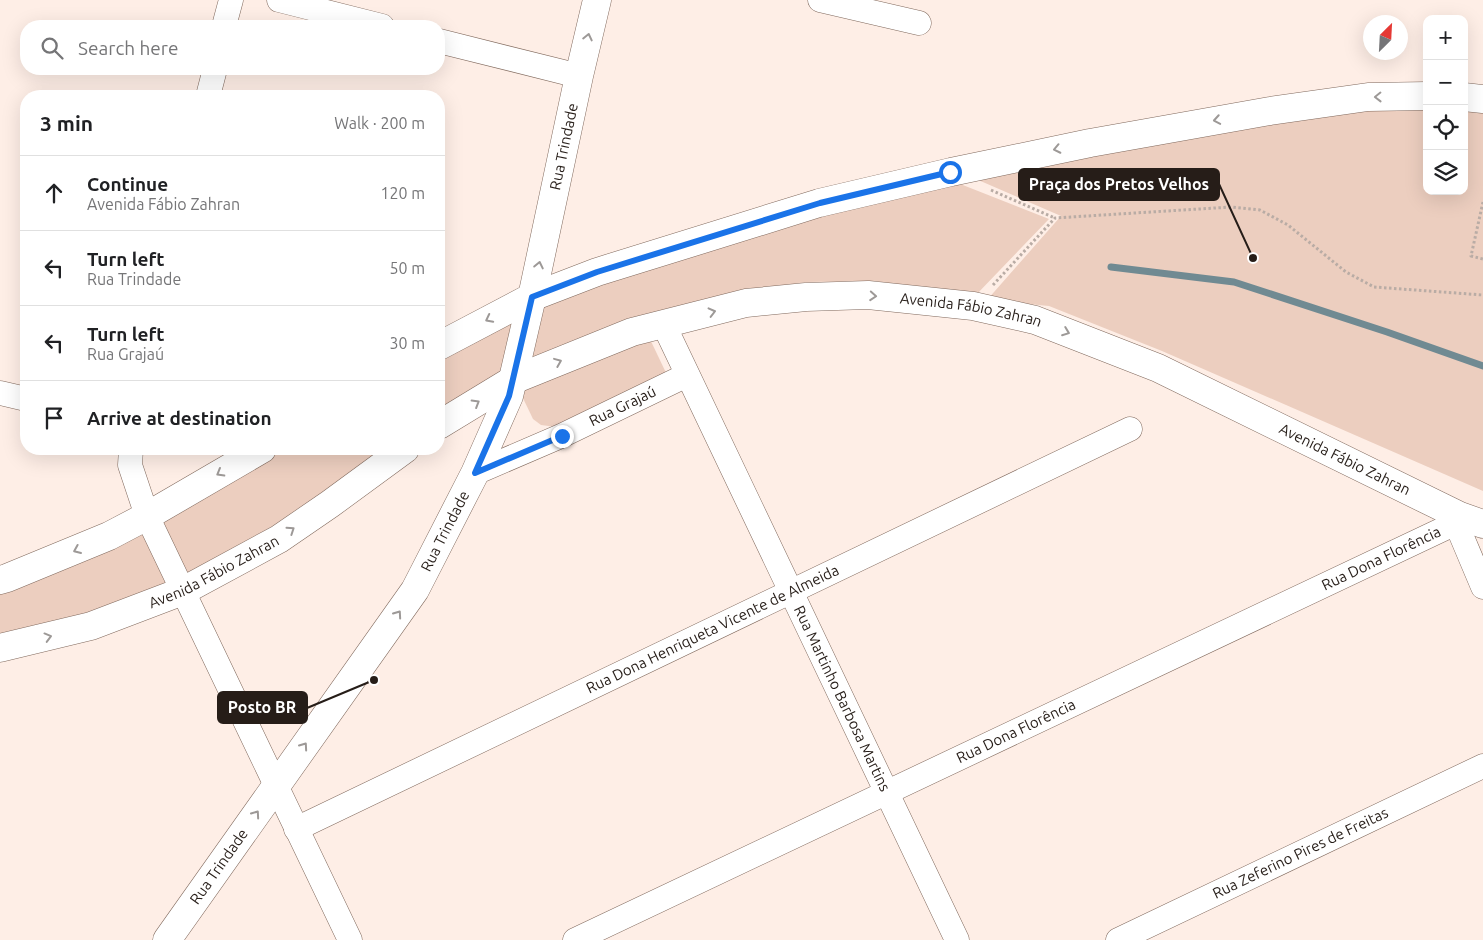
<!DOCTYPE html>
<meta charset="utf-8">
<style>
:root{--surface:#fff;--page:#f6f6f6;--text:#202124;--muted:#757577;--line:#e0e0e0}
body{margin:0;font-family:Ubuntu,sans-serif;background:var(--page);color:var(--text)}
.controls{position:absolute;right:15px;top:15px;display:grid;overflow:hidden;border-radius:10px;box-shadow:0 5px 20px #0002}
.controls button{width:45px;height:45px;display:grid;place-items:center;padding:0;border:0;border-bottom:1px solid var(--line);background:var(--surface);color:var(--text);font:25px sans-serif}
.compass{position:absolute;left:1363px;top:15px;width:45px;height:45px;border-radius:50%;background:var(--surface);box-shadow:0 5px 20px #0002;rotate:24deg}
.stop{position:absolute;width:15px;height:15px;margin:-11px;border:4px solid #1a73e8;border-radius:50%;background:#fff}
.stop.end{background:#1a73e8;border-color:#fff;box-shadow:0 1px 5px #0008}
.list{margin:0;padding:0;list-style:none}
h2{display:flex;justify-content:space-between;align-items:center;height:65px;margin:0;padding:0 20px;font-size:21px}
h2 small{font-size:16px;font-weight:400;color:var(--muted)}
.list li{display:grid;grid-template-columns:32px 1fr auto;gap:15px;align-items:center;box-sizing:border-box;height:75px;padding:0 20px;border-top:1px solid var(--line)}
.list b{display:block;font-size:19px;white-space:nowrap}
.list p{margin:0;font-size:16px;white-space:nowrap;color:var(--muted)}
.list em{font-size:16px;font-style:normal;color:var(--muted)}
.icon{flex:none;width:28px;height:28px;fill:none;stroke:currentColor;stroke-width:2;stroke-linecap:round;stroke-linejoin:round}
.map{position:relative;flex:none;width:1483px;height:940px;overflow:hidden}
.search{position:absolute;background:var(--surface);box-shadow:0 5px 20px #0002;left:20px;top:20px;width:425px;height:55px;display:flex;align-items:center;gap:12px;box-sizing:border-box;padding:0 18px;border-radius:20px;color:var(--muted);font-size:19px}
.panel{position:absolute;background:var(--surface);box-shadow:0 5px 20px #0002;left:20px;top:90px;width:425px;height:365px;border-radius:20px}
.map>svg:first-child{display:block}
</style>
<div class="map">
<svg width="1483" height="940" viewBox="0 0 1483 940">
<rect width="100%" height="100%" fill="#feeee6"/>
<g fill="#eccebf">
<polygon points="1427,104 1427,191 1464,191 1464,106 1483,108 1483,491 1162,351 1049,306 987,300 1061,216 962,173 1266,122"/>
<polygon points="945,178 1049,219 975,296 875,281 806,282 745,292 520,367 533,307 600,278"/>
<polygon points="522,310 506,376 439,415 439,356"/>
<polygon points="648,335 668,377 564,428 541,425 533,419 521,394 524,382"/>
<polygon points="280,449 389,449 323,496 183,579 155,522"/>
<polygon points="140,531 170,582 92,615 0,640 0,594 13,591"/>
</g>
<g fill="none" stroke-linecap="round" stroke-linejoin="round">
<polyline stroke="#708a92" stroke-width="7" points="1111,267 1234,282 1387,332 1483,366"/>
<defs>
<g id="street">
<polyline points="279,0 382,26"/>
<polyline points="820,0 919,23"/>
<polyline points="224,26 231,0"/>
<polyline points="439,41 579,76"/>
<polyline points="208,96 215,69"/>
<path id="s1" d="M663,323l294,617"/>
<polyline points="0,393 26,399"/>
<polyline points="131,449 130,465 147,516 350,940"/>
<path id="s2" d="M475,473l86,-37 126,-61"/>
<polyline points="1456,523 1483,587"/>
<path id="s3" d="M296,829l834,-400"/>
<path id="s4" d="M575,940l881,-417"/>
<path id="s5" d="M1118,940l365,-174"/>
</g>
<g id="secondary">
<polyline points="1464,97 1483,99"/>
<polyline points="439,346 532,297 597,272 819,203 951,172 1090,143 1270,111 1368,97 1427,96"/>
<path id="s6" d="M439,425l74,-45 119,-48 114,-29 60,-6 62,-2 105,11 62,14 123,48 302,148 23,8"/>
<polyline points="0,580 7,578 109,536 147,516 262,449"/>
<path id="s7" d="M0,648l91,-22 92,-35 96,-52 51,-35 75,-55"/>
<path id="s8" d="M167,940l248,-350 60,-117 34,-77 23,-99 47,-221 18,-76"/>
</g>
</defs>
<use href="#street" stroke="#80695d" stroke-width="25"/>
<use href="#secondary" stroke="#80695d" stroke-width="29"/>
<g stroke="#b9aca5" stroke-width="3" stroke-dasharray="2.5 2.5" stroke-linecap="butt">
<polyline points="991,190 1055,218"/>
<polyline points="1483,202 1471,256 1483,259"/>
<polyline points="993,285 1055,218 1231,207 1260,210 1288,225 1346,272 1374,287 1483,295"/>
</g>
<use href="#street" stroke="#fff" stroke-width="24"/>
<use href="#secondary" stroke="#fff" stroke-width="28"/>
</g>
<defs><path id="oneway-chevron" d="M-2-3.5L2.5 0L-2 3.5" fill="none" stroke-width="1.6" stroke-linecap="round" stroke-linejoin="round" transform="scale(1.25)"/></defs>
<g stroke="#9d9997">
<use href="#oneway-chevron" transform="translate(588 37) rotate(-77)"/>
<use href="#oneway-chevron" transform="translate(1378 97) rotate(179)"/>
<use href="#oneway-chevron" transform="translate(1217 120) rotate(170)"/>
<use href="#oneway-chevron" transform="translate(1057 149) rotate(168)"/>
<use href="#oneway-chevron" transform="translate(539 265) rotate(-78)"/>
<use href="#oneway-chevron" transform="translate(873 296) rotate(4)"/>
<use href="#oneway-chevron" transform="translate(712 312) rotate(-14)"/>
<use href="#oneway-chevron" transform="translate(489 319) rotate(153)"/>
<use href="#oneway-chevron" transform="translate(1066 332) rotate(21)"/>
<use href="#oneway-chevron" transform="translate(558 362) rotate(-22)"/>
<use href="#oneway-chevron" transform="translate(476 403) rotate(-31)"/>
<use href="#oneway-chevron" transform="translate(220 473) rotate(150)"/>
<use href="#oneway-chevron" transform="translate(291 530) rotate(-34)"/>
<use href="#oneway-chevron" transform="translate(77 550) rotate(157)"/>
<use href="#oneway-chevron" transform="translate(398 614) rotate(-55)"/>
<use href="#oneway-chevron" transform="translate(48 637) rotate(-15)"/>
<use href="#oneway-chevron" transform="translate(304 746) rotate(-55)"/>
<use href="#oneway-chevron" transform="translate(256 814) rotate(-55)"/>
</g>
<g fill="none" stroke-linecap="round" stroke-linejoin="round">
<polyline stroke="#1a73e8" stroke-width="6" points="562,436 475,473 509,396 532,297 597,272 820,203 950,172"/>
</g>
<g text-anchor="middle" stroke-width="5" stroke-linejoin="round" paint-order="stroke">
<g font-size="15" fill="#261d18" stroke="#fff">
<text dy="5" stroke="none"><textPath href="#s8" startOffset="900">Rua Trindade</textPath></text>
<text dy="5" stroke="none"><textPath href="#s6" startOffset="559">Avenida Fábio Zahran</textPath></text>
<text dy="5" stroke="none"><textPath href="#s2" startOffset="162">Rua Grajaú</textPath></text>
<text dy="5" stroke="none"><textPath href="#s6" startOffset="964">Avenida Fábio Zahran</textPath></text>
<text dy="5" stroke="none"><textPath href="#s8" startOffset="495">Rua Trindade</textPath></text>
<text dy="5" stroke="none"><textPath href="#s4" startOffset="892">Rua Dona Florência</textPath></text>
<text dy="5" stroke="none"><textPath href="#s7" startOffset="228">Avenida Fábio Zahran</textPath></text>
<text dy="5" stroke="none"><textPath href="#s3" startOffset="462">Rua Dona Henriqueta Vicente de Almeida</textPath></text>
<text dy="5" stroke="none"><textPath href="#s1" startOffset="416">Rua Martinho Barbosa Martins</textPath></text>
<text dy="5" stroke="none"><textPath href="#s4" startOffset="488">Rua Dona Florência</textPath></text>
<text dy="5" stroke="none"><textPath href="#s5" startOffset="202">Rua Zeferino Pires de Freitas</textPath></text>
<text dy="5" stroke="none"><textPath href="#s8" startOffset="90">Rua Trindade</textPath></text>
</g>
</g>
<path fill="none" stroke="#261d18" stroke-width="2" d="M1253 258L1219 184M374 680L307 708"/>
<g fill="#261d18" stroke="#fff" stroke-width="2">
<circle cx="1253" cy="258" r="5"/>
<circle cx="374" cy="680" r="5"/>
</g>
<g fill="#261d18" stroke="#261d18" stroke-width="2">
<rect x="1019" y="169" width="200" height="31" rx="5"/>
<rect x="218" y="692" width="89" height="31" rx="5"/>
</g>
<g font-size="16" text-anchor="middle" font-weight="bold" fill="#fff">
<text x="1119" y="190">Praça dos Pretos Velhos</text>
<text x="262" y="713">Posto BR</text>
</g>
</svg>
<div class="controls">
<button>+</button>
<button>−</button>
<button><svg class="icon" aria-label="locate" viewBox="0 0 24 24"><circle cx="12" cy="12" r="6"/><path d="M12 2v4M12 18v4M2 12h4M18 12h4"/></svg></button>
<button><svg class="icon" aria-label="layers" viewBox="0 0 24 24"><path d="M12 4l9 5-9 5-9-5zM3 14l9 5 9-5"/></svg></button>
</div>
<svg class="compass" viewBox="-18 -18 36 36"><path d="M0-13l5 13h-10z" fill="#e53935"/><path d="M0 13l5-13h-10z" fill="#757577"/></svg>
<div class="stop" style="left:950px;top:172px"></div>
<div class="stop end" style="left:562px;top:436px"></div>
<div class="search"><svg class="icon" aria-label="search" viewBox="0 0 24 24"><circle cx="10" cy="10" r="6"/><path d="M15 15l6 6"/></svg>Search here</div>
<section class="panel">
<h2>3 min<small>Walk · 200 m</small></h2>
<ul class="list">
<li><svg class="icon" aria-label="ahead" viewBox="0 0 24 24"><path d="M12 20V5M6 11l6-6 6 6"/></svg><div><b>Continue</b><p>Avenida Fábio Zahran</p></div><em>120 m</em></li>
<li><svg class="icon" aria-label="left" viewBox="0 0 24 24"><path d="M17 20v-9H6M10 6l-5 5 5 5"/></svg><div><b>Turn left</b><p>Rua Trindade</p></div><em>50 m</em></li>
<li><svg class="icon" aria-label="left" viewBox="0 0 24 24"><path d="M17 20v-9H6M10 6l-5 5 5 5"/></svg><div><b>Turn left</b><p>Rua Grajaú</p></div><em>30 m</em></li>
<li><svg class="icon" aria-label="arrive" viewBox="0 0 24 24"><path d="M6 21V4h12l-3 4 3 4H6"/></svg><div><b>Arrive at destination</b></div></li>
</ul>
</section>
</div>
